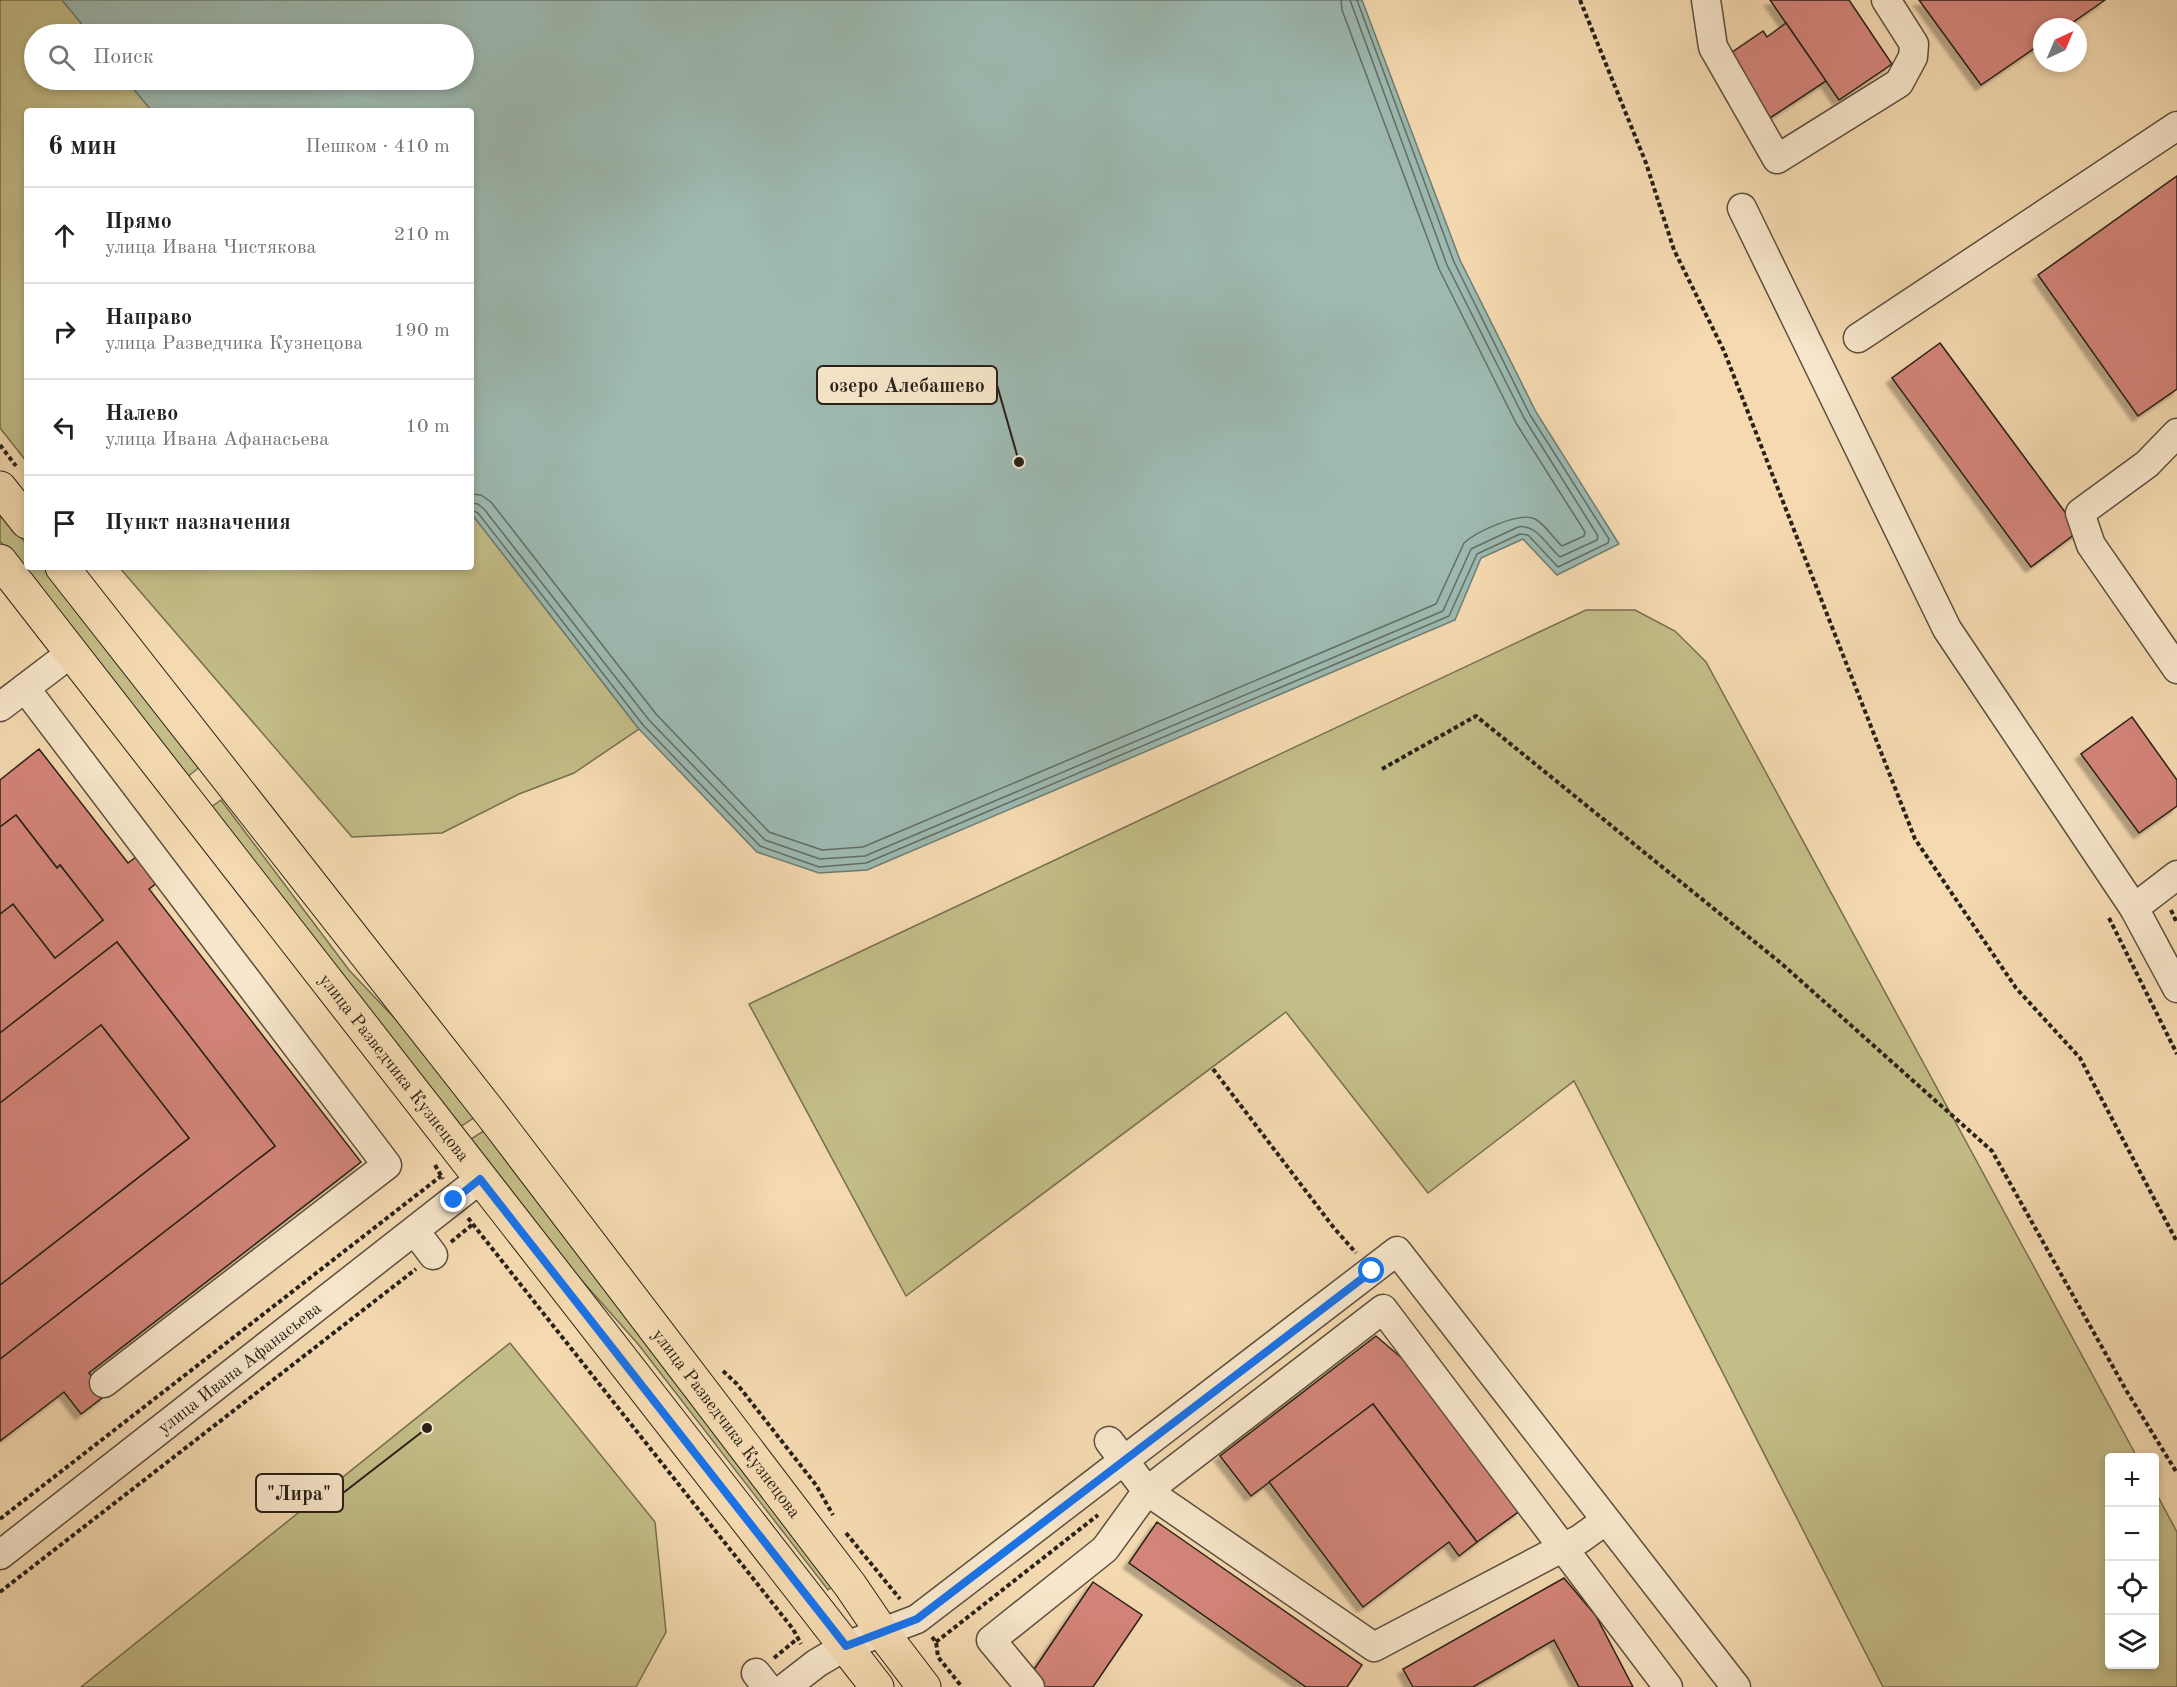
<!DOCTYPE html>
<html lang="ru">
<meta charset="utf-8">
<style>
:root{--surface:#fff;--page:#f2f2f2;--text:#202124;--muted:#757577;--line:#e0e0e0}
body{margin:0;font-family:"Old Standard TT",serif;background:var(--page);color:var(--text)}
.controls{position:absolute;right:18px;bottom:18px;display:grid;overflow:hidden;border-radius:6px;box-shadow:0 3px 9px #0003}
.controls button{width:54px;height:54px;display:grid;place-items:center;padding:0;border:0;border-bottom:2px solid var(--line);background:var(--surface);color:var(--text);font:30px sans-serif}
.compass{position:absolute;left:2033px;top:18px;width:54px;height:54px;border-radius:50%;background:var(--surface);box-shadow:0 3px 9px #0003;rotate:44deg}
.stop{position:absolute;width:18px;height:18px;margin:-14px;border:4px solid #1a73e8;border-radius:50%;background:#fff}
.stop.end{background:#1a73e8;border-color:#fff;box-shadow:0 2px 6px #0008}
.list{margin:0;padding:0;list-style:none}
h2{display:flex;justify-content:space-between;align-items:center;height:78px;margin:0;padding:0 24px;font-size:26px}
h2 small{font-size:20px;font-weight:400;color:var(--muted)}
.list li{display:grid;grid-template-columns:39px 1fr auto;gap:18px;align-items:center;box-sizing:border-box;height:96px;padding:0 24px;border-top:2px solid var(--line)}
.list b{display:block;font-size:22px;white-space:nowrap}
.list p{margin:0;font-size:20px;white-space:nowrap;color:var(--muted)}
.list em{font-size:20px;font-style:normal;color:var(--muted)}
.icon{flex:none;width:33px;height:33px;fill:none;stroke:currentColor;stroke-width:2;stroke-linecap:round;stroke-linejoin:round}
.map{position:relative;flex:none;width:2177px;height:1687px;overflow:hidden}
.search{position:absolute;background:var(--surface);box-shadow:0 3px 9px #0003;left:24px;top:24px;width:450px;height:66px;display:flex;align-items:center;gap:15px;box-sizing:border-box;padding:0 21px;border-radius:33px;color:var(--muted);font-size:22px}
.panel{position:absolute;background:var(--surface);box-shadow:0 3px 9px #0003;left:24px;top:108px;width:450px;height:462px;border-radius:6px}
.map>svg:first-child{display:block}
</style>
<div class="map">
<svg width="2177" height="1687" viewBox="0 0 2177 1687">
<defs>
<filter id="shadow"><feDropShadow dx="-5.5" dy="5.5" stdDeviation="1.5" flood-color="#0004"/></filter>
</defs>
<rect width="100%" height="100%" fill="#f5dab1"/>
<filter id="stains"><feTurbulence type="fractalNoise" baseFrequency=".00333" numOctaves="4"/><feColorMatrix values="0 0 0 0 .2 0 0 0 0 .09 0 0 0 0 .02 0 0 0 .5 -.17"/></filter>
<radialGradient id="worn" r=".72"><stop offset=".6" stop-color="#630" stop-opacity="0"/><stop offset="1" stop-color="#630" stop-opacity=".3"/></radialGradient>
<g fill="#c3bd87" stroke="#766f50" stroke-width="1.5">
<polygon points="0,0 62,0 90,34 34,34 34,80 126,80 152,111 27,111 27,462 0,428"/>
<polygon points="0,511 27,545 27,567 44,567 201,766 186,778 0,541"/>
<polygon points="471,513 639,729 574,773 519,794 442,833 352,837 119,567 471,567"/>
<polygon points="1586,610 1635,610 1675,631 1706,662 2137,1457 2110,1458 2110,1664 2154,1664 2155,1491 2177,1532 2177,1687 1883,1687 1574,1081 1428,1193 1286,1012 906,1296 749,1004"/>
<polygon points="221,800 349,970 420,1045 475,1117 457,1129 210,808"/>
<polygon points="485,1130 835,1584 828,1590 638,1344 538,1231 468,1141"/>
<polygon points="510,1343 655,1522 666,1632 636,1687 81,1687"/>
</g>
<polygon fill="#9dbab2" stroke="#6e7d74" stroke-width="1.5" points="62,0 1362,0 1460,260 1536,412 1619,544 1557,575 1523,539 1481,558 1455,620 867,870 819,873 757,852 639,729 471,513 471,111 152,111 126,80 464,80 464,34 90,34"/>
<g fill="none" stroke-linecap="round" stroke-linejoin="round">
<g stroke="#626e65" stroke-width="1.5">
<path d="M471,494l10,1 10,7 165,212 113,118 53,18 41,-3 573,-243 28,-61c12,-11 56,-32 71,-24 11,6 18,19 27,27l22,-10 1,-4 -69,-109 -77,-154 -97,-259 -1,-10"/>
<path d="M471,503l7,1 6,5 165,211 116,120 55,19 45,-3 578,-245 28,-62 47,-22c18,-4 30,20 42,30l37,-17 1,-4 -74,-118 -77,-153 -97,-265"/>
<polyline points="471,510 478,513 643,725 760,846 819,867 866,863 1449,616 1477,554 1520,534 1528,535 1558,567 1608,543 1609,539 1530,415 1454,262 1357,0"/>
</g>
</g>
<g fill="#d4857a" stroke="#282118" stroke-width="1.5" filter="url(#shadow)">
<polygon points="1770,0 1849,0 1892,64 1839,100"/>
<polygon points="1919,0 2105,0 2066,27 2042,27 2042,43 1981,85"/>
<polygon points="1786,23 1826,81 1770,118 1728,55 1763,31 1767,37"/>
<polygon points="2177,176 2177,389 2138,416 2038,275"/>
<polygon points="1940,343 2079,531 2031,567 1892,378"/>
<polygon points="2132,717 2177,780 2177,806 2139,833 2081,754"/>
<polygon points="39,749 128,863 136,857 157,883 149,889 361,1162 89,1373 106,1395 81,1414 64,1392 0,1441 0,1359 275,1146 117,942 0,1033 0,914 13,904 55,958 103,920 60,865 57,868 16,815 0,827 0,780"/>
<polygon points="16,815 57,868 60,865 103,920 55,958 13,904 0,914 0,827"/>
<polygon points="117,942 275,1146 0,1359 0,1285 189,1138 101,1025 0,1103 0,1033"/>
<polygon points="101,1025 189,1138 0,1285 0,1103"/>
<polygon points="1376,1336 1417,1371 1521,1510 1477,1542 1373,1404 1251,1496 1220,1456"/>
<polygon points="1373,1404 1477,1542 1459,1556 1449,1542 1363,1607 1269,1482"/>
<polygon points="1157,1522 1362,1665 1347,1687 1306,1687 1129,1563"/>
<polygon points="1564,1578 1596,1616 1633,1687 1579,1687 1554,1640 1473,1687 1413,1687 1403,1669"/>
<polygon points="1093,1582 1142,1615 1093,1687 1042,1687 1031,1674"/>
</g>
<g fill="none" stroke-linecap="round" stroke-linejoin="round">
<defs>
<g id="minor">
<polyline points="1706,0 1713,47 1777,159 1899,83 1913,57 1914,44 1886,0"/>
<polyline points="1742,208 1947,629 2134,908 2177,988"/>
<polyline points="1858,338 2177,126"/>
<polyline points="2177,433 2147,464 2080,513 2091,545 2177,669"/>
<polyline points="25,688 387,1165 104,1383"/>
<polyline points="0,707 71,653"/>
<polyline points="2134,908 2177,875"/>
<polyline points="415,1231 433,1255"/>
<polyline points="1605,1521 1580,1539 1562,1548 1374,1647 1147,1491 1383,1309 1668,1687"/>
<path id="s1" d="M0,1555l480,-376"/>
<polyline points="756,1673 767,1687"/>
<polyline points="786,1687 817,1663 846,1646 917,1619 1397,1251 1736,1687"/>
<polyline points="1030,1687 991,1640 1105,1549 1147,1491 1109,1441"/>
</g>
<g id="major">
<polyline points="0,488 27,522"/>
<path id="s2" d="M0,561l877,1126"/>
<path id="s3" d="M62,567l430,548 358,470 32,47 42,55"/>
</g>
</defs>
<use href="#minor" stroke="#5b4f3e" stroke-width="31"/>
<use href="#major" stroke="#282118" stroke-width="35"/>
<g stroke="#282118" stroke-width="4" stroke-dasharray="4.5 3" stroke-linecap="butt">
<polyline points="1580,0 1646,163 1674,250 1724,351 1915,839 2016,988 2080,1058 2177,1242"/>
<polyline points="0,445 16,466"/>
<polyline points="1382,769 1476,716 1782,964 1992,1151 2126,1390 2177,1473"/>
<polyline points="2171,910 2177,923"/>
<polyline points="2109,918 2177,1054"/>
<polyline points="1213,1069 1334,1228 1356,1253"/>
<polyline points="435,1165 443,1179"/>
<polyline points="468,1218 793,1629 801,1644"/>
<polyline points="451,1242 473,1224"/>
<polyline points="723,1371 737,1384 816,1485 833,1515"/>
<polyline points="0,1519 441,1176"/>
<polyline points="846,1533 900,1599"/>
<polyline points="0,1592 416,1269"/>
<polyline points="932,1637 936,1642 938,1657 962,1687"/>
<polyline points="936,1642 1098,1515"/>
<polyline points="774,1658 797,1639"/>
</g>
<use href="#minor" stroke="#f8e7cc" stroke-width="28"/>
<use href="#major" stroke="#f5dab1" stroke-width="33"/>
</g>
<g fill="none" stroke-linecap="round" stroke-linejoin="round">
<polyline stroke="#1a73e8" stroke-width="8" points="454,1200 480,1179 846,1646 917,1619 1372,1271"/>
</g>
<g text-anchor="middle" stroke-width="6" stroke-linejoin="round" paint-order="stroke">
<g font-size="18" fill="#282118" stroke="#f8e7cc">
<text dy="6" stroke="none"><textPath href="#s2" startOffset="642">улица Разведчика Кузнецова</textPath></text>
<text dy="6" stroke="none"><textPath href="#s1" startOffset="304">улица Ивана Афанасьева</textPath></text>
<text dy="6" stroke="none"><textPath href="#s3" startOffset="1084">улица Разведчика Кузнецова</textPath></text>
</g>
</g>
<path fill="none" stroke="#282118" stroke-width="2" d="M1019 462L997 385M427 1428L343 1493"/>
<g fill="#282118" stroke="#f8e7cc" stroke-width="2">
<circle cx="1019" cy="462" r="6"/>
<circle cx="427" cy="1428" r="6"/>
</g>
<g fill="#f8e7cc" stroke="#282118" stroke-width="2">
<rect x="817" y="366" width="180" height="38" rx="6"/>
<rect x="256" y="1474" width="87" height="38" rx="6"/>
</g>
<g font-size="20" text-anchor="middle" font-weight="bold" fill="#282118">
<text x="907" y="392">озеро Алебашево</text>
<text x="299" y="1500">"Лира"</text>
</g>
<rect width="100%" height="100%" filter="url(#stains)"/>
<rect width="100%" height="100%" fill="url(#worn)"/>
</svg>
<div class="controls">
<button>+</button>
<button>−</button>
<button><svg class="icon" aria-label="locate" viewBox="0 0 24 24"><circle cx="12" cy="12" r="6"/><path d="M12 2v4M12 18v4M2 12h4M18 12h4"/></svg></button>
<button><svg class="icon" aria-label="layers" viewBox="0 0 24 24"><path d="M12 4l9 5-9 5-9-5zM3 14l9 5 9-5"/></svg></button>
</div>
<svg class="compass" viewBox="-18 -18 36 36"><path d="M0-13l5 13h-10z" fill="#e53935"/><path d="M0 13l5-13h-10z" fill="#757577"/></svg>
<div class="stop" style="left:1372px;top:1271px"></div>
<div class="stop end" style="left:454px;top:1200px"></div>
<div class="search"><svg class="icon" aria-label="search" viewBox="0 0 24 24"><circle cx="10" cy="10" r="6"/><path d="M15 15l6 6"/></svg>Поиск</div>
<section class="panel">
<h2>6 мин<small>Пешком · 410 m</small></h2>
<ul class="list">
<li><svg class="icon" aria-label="ahead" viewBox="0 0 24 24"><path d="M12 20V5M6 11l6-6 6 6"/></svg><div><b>Прямо</b><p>улица Ивана Чистякова</p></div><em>210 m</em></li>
<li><svg class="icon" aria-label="right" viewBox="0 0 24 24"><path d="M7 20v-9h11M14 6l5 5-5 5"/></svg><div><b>Направо</b><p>улица Разведчика Кузнецова</p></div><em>190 m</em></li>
<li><svg class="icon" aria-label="left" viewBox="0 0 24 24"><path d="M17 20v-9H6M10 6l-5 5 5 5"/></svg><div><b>Налево</b><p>улица Ивана Афанасьева</p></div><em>10 m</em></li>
<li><svg class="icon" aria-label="arrive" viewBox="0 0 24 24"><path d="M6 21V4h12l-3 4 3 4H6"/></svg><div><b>Пункт назначения</b></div></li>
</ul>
</section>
</div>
